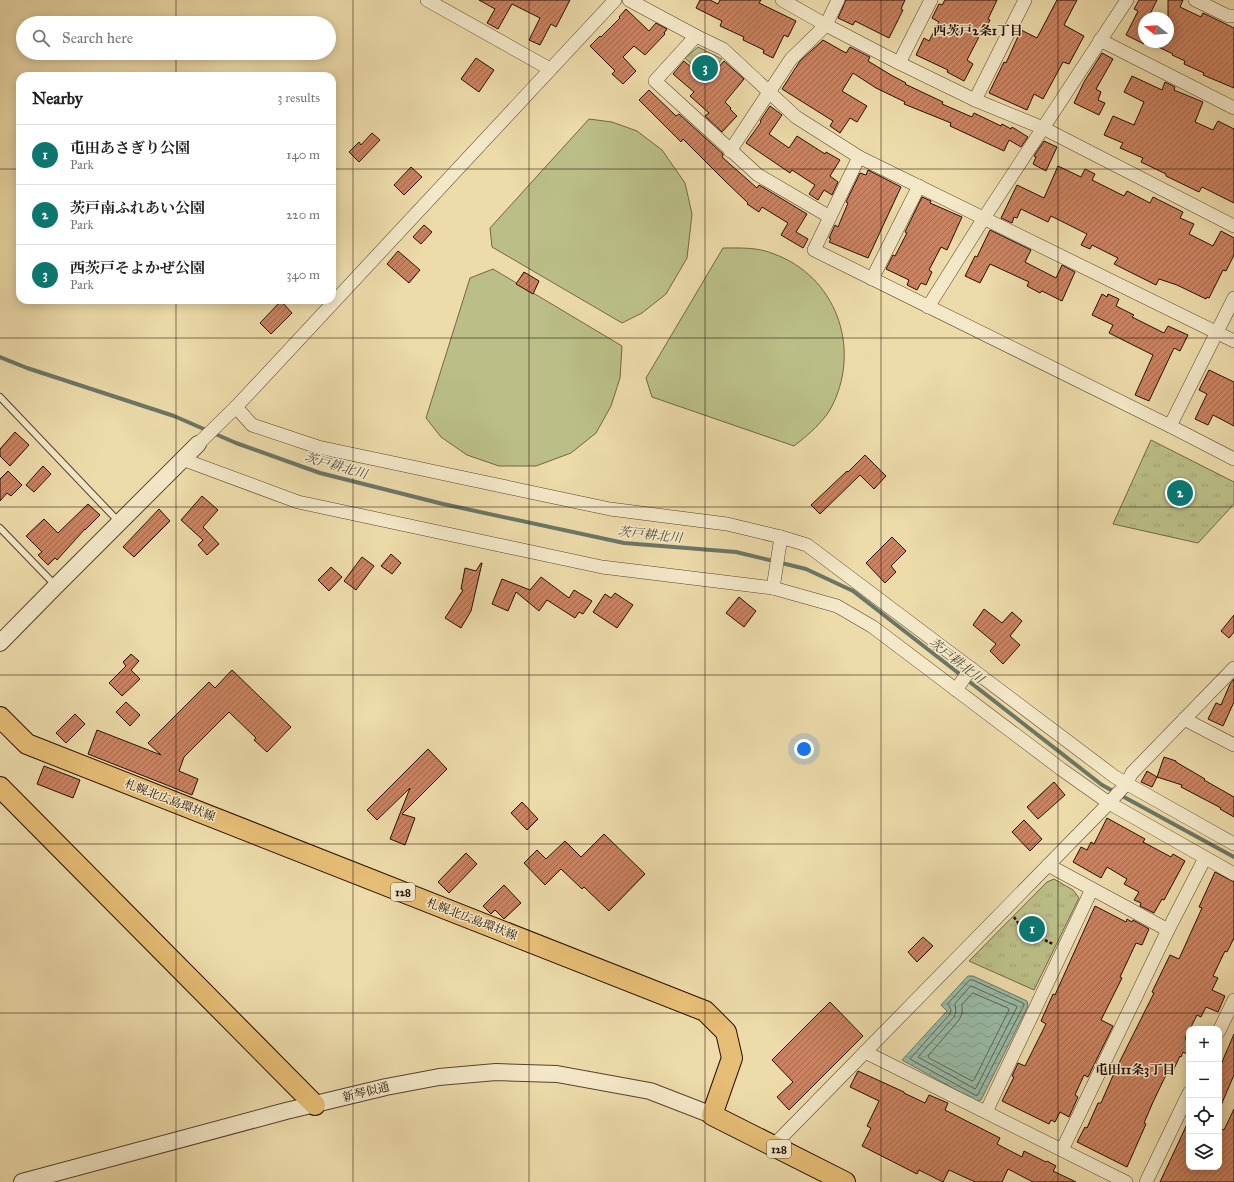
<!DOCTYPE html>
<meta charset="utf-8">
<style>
:root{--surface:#fff;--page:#f6f6f6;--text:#202124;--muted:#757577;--line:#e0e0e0;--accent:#0f766e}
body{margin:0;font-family:"IM FELL Great Primer","Noto Serif JP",serif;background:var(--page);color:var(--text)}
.controls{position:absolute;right:12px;bottom:12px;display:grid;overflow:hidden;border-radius:8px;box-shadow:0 2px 10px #0003}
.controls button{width:36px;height:36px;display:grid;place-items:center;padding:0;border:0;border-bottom:1px solid var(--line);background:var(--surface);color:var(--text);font:20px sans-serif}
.compass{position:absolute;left:1138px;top:12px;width:36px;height:36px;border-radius:50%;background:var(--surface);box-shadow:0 2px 10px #0003;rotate:287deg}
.you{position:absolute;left:804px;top:749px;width:14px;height:14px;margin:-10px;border:3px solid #fff;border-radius:50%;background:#1a73e8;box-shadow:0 0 0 6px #1a73e833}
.badge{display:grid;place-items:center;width:26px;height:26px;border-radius:50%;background:var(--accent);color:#fff;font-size:13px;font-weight:700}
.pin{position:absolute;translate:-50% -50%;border:2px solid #fff;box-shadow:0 1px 4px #0006}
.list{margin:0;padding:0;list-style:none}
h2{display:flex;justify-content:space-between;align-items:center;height:52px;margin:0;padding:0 16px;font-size:17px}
h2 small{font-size:13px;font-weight:400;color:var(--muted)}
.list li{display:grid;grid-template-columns:26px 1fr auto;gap:12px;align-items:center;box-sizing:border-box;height:60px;padding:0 16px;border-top:1px solid var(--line)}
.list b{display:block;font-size:15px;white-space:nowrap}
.list p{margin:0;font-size:13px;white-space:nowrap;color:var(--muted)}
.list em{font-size:13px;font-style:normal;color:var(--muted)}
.icon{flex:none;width:22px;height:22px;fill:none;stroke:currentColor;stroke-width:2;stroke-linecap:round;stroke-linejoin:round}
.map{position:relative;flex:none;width:1234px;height:1182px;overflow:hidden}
.search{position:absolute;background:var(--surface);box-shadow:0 2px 10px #0003;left:16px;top:16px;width:320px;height:44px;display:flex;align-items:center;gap:10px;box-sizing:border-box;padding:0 14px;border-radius:22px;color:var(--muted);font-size:15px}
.panel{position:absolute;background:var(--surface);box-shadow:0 2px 10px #0003;left:16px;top:72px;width:320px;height:232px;border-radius:12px}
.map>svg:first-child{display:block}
</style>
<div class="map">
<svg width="1234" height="1182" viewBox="0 0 1234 1182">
<defs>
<pattern id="park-tufts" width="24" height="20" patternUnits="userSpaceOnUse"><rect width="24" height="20" fill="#bbbf87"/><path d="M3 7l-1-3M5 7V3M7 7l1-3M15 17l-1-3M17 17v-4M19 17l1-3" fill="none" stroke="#a1a373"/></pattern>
<pattern id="water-waves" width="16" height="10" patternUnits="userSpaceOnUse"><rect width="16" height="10" fill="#99bba7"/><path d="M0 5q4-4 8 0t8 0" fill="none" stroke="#84a08e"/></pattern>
<pattern id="building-hatch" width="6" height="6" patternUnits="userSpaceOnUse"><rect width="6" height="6" fill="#c98362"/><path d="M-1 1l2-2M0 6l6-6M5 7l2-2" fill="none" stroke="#a36a4f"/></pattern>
</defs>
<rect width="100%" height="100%" fill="#eddbaa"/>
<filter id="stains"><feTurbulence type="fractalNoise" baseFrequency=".005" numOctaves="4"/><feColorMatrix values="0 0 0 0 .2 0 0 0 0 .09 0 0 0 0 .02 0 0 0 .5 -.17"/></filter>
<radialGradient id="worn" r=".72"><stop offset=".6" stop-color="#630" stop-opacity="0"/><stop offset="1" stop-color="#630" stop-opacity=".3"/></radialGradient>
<g fill="url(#park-tufts)" stroke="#716646">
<polygon points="698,47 722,59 706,77 685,58"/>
<polygon points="1151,440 1234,482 1234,504 1198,543 1113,524"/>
<polygon points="1054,879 1073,890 1079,898 1034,990 969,961 1047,882"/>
</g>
<g fill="#bbbf87" stroke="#716646">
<polygon points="589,119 612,122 637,131 662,150 685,183 692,214 687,258 666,294 642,313 622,323 492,247 490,228"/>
<path d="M723,248c17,0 35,-1 51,6 61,22 87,92 59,150 -7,16 -26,32 -39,42l-142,-49 -6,-19z"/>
<polygon points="493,269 622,346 620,378 611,406 596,433 571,453 536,466 499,466 467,455 441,437 426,418 470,278"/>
</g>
<polygon fill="url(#water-waves)" stroke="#6b7666" points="968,976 973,976 1027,1001 1028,1006 981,1100 976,1101 902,1060 947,1011 941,1005"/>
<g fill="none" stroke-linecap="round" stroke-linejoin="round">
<g stroke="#606456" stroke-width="1">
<polygon points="970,980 973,980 1023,1003 1024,1005 977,1096 910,1059 950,1014 951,1010 948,1004"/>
<polygon points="971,986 1016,1006 1017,1007 976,1088 975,1089 918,1057 954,1017 956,1012 955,1004"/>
<polygon points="973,993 1008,1008 1009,1010 974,1080 972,1081 929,1058 928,1056 959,1020 962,1014 962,1005"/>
</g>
<polyline stroke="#6b7666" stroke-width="4" points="0,357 27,368 174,416 236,443 320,473 443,504 624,543 736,552 806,569 853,591 1102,785 1234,857"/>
</g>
<g fill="url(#building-hatch)" stroke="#270e04">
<polygon points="479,0 570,0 556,27 551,24 540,45 529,40 540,18 512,4 498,29 487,23 495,9"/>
<polygon points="700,0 710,0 718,4 720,0 761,0 759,3 796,21 788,37 784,35 773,58 763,53 764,50 743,40 744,37 720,26 722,21 696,8"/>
<polygon points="846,0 905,0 901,9 903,10 889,38 855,21 853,25 838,18"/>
<polygon points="945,0 997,0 988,19 990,20 983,34 981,33 967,60 973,64 964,81 947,72 948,70 916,55 924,38 929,41 939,22 932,18 939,4 942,5"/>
<polygon points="1057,0 1077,0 1064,25 1084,36 1069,64 1063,62 1043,99 1034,94 1027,110 989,93 1004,62 1006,63 1021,30 1037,38"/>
<polygon points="1139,0 1157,0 1148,18 1144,18 1144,44 1126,35 1138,11 1134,9"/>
<polygon points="1168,0 1183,0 1180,7 1201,17 1203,13 1234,28 1234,88 1203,75 1204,73 1184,64 1185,61 1172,55 1173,54 1148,42 1168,42"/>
<polygon points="626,9 649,31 656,23 667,29 664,33 665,34 645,55 634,46 623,57 636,71 623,84 612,74 615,71 590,46 600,36 601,37 620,18 619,17"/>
<polygon points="823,40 846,53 850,47 870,57 868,61 891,75 906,83 905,84 943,102 942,104 972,117 974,113 1001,126 1002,124 1011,129 1012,127 1028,137 1021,147 1009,140 1004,151 950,126 951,123 904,104 905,102 876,88 853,73 842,91 867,106 857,122 850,118 840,133 830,126 833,121 782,89 800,61"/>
<polygon points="1102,53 1113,59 1096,89 1101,92 1098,100 1105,103 1099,115 1074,103 1084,82"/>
<polygon points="476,58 494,70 479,92 461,79"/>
<polygon points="684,61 707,81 724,61 744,79 725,102 731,108 730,109 737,116 722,132 705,116 709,113 690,96 694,92 673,74"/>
<polygon points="1132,76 1162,90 1165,82 1175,87 1174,90 1203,102 1195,122 1213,130 1218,121 1234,129 1234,203 1202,187 1199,192 1166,176 1166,174 1141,162 1143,158 1120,148 1123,143 1104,135 1113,116 1134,125 1144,102 1124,92"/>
<polygon points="649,90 676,116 679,114 723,154 723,155 722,157 757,188 759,185 807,214 796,232 808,239 803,248 781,235 788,223 762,207 759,212 747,204 748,203 724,180 683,139 681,142 639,100"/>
<polygon points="770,106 782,115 769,134 789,148 797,136 825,154 826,152 840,160 830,176 838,182 832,195 824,190 818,200 809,194 815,185 792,170 790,173 746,143 761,122 760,121"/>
<polygon points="372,133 380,140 359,162 349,152 359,142 361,145"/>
<polygon points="1044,141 1057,147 1046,171 1033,164 1036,157 1034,156"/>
<polygon points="1058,166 1081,177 1085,169 1095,174 1092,180 1124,196 1127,191 1150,203 1153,197 1183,212 1180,218 1194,224 1189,234 1213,246 1221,231 1234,238 1234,255 1226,271 1223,270 1209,298 1207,297 1206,299 1177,285 1159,279 1156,285 1114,264 1118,258 1092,245 1090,249 1081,245 1087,234 1051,216 1048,222 1021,209 1017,218 1014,217 1012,223 1001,218 1017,185 1044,198"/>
<polygon points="411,167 422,177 404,195 394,185"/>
<polygon points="868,170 901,187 868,258 829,242 831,239 829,238 835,225 838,227 848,203 846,202 860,173 866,175"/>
<polygon points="922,197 931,201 930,203 962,217 947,250 941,247 929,270 932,272 926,285 921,283 917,290 907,285 909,280 886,269 893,255 895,256 907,233 905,232"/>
<polygon points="424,225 432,232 421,244 413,237"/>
<polygon points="990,230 1031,250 1025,262 1056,278 1062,265 1075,272 1062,301 1042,291 1040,293 1027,286 1029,282 990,264 980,283 965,276 975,256 977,257"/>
<polygon points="398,251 420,270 409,283 387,264"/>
<polygon points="524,272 539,281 533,294 516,284"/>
<polygon points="1102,294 1107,297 1108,294 1119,299 1116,306 1134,315 1132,317 1164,333 1168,326 1188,335 1180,351 1174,348 1149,401 1135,395 1153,355 1109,333 1113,325 1092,315"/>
<polygon points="281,301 292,313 271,334 260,323"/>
<polygon points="1209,370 1234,382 1234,426 1213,415 1208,425 1195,419 1207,394 1199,390"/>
<polygon points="15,432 29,445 10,466 0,456 0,449"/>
<polygon points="865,455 886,476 874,489 860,475 820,514 811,505 847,471 848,472"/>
<polygon points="43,466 51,474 34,492 26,485"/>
<polygon points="8,471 22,485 11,496 7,493 0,501 0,479"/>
<polygon points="202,496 218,510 203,527 219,544 207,555 198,545 203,540 181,520"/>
<polygon points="88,504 100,515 85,530 85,529 57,560 55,558 48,565 38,555 42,552 26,536 44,519 58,533"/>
<polygon points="159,509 170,521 134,557 123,547"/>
<polygon points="892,537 906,551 891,566 896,572 885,583 866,563"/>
<polygon points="391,554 401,563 392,574 381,566"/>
<polygon points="362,557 374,566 356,590 344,581"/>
<polygon points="481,563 482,563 471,611 461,628 445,618 463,590 461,589 465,568 476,571"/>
<polygon points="331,567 342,577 329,591 318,580"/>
<polygon points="541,577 569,598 574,590 592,601 583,614 579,612 575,618 547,600 539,611 516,592 508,611 492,604 502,579 530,590"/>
<polygon points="615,593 633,605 617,628 593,612 605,594 611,598"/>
<polygon points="739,597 756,611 744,627 726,613"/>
<polygon points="984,609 1002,623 1012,612 1022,621 1010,636 1020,645 1003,664 990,651 996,644 973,625"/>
<polygon points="1234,615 1234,632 1229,638 1221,631"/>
<polygon points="131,654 139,661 131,670 140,679 122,696 109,683 126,666 123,662"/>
<polygon points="232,670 291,727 267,752 254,740 256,738 229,712 184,757 179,771 198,779 192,795 88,754 97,730 161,755 148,743 209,682 215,688"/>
<polygon points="1234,679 1234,702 1223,726 1208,719 1216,703 1221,705 1230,684"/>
<polygon points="126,702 140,715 130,726 116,712"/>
<polygon points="75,714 85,724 66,743 56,733"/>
<polygon points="428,749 447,769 402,814 415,818 405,845 390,839 410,788 377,820 367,810"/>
<polygon points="1164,757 1176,761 1176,762 1205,779 1204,780 1234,797 1234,817 1220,809 1221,808 1181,787 1182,785 1157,777"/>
<polygon points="44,766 80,780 73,798 37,784"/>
<polygon points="1147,771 1157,777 1152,787 1141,782"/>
<polygon points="1054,782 1065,795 1038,819 1027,807"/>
<polygon points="522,802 538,819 527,830 511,813"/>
<polygon points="1107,818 1145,839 1143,842 1171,857 1173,854 1185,861 1164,900 1162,899 1154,913 1140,906 1141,903 1134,900 1139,892 1124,884 1127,879 1107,867 1101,878 1073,862 1081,847 1087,850 1091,842 1094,844"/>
<polygon points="1024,820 1042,839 1030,851 1012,832"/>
<polygon points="604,834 645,874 609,911 584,887 582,889 561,869 545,885 524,863 537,850 546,859 565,841 581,857"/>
<polygon points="466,853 477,864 449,893 438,882"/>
<polygon points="1215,872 1234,882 1234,938 1227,952 1225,951 1213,976 1218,978 1212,990 1225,996 1218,1012 1206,1007 1201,1017 1197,1015 1190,1029 1189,1029 1185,1039 1189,1041 1189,1055 1183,1052 1181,1057 1180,1056 1172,1073 1169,1072 1165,1077 1153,1102 1144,1123 1146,1124 1127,1167 1077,1142 1085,1127 1087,1128 1098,1103 1101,1103 1115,1071 1154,993 1152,992 1170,955 1179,959 1202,908 1199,907"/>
<polygon points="504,885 521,903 504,919 495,910 491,914 483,906"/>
<polygon points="1095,906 1126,922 1127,919 1132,922 1133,920 1149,929 1142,945 1136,943 1120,977 1122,978 1101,1020 1113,1026 1088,1077 1084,1075 1075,1095 1078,1097 1069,1117 1060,1112 1055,1122 1051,1120 1049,1124 1002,1101 1014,1077 1012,1076 1018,1063 1025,1066 1046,1024 1041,1021 1053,994 1055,995"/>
<polygon points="923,937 933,946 917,962 908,952"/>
<polygon points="830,1002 863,1036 789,1110 777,1097 793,1082 772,1060"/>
<polygon points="1234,1034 1234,1075 1219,1110 1219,1069"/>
<polygon points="858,1071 904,1092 904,1093 925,1103 929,1095 948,1103 945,1110 1000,1138 997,1144 1022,1157 1024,1151 1046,1162 1047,1161 1056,1166 1053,1171 1076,1182 1033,1182 1008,1169 1002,1182 975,1182 949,1170 943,1182 919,1170 917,1174 862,1146 871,1128 867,1126 879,1101 850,1087"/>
<polygon points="1234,1109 1234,1182 1160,1182 1189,1120 1189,1167 1219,1167 1219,1128 1224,1130"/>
</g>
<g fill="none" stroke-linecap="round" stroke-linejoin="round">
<defs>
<g id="service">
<polyline points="0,397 119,522"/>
<polyline points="0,528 56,586"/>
</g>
<g id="minor">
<polyline points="427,0 550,69"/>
<polyline points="629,0 696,36 723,49 796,117 859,157"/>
<polyline points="782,0 826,25 899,63 975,100 1043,128 1234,226"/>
<polyline points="1195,0 1228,16 1234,16"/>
<polyline points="696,36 655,81 758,175 830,217"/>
<polyline points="1100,40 1234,108"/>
<polyline points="899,63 931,0"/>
<polyline points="975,100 1025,0"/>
<polyline points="730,151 791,59 826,25 838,0"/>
<polyline points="872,279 919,186"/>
<polyline points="928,307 984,218 1127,0"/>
<polyline points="1234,341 859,157 814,250 1170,426 1234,459"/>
<polyline points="236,407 252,425 318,447 610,509 727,524 781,537 807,545 1115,777 1234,844"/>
<polyline points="1170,426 1234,298"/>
<polyline points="198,444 236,407 615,0"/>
<polyline points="182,459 298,502 602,567 773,588 837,606 873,627 1061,769 1109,803 1234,874"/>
<polyline points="773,588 781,537"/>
<polyline points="956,690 971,668"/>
<polyline points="1184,719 1234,745"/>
<polyline points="1048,865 1168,930"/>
<polyline points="1219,1031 1234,1000"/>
<polyline points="865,1052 1126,1182"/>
<polyline points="986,1112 1092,889"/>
<polyline points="773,1146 1109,803 1126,784 1132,773 1234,668"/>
<polyline points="1062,1150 1168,930 1205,858"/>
<polyline points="1146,1182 1189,1093"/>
</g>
<g id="tertiary">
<polyline points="0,643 56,586 198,444"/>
<polyline points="22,1182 286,1111 386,1087 439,1077 496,1072 557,1074 650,1091 712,1115"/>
</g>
<g id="primary">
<polyline points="0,717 27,744 705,1011 726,1032 732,1058 712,1115 845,1182"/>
<polyline points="0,787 315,1105"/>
</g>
</defs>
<use href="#service" stroke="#58412e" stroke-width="8"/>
<use href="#minor" stroke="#58412e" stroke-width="14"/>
<use href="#tertiary" stroke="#58412e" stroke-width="18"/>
<use href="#primary" stroke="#270e04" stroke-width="22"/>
<polyline stroke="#270e04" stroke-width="2.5" stroke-dasharray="3 2" stroke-linecap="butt" points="1014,917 1023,930 1053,944"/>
<use href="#service" stroke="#f3e8c8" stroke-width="6"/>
<use href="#minor" stroke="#f3e8c8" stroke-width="13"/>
<use href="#tertiary" stroke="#f3e8c8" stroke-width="16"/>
<use href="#primary" stroke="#e6be75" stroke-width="20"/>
</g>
<path fill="none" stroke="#270e04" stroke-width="1" stroke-opacity="0.55" d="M176,0v23M353,0v1182M529,0v1182M705,0v1182M881,0v1182M1058,0v1182M176,53v23M0,169h20M332,169h902M176,300v882M0,338h1234M0,507h1234M0,675h1234M0,844h1234M0,1013h1234"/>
<g text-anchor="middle" stroke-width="3" stroke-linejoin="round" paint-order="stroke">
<g fill="#f3e8c8" stroke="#644f3f" stroke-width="1">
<rect x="391" y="883" width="24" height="18" rx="3"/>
<rect x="767" y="1140" width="24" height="18" rx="3"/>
</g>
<g font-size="11" font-weight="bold" fill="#270e04">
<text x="403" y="896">128</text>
<text x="779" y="1153">128</text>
</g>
<g font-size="12" fill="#270e04" stroke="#f3e8c8">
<text transform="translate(170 800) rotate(21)" y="4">札幌北広島環状線</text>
<text transform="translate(472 919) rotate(21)" y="4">札幌北広島環状線</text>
<text transform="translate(366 1092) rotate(-14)" y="4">新琴似通</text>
</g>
<g font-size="13" font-weight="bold" fill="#270e04" stroke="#f3e8c8">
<text x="978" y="35">西茨戸2条1丁目</text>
<text x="1135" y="1074">屯田11条3丁目</text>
</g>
<g font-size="13" font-style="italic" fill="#4f4b3d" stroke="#f3e8c8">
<text transform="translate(336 465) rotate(16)" y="5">茨戸耕北川</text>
<text transform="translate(650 534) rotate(6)" y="5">茨戸耕北川</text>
<text transform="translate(957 660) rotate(38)" y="5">茨戸耕北川</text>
</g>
</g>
<rect width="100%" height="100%" filter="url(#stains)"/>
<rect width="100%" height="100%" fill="url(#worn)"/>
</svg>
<div class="controls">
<button>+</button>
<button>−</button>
<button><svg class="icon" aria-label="locate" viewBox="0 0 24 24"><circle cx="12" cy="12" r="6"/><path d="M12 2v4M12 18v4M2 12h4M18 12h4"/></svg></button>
<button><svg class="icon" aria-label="layers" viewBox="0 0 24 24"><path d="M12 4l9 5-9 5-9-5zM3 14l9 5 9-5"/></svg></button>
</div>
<svg class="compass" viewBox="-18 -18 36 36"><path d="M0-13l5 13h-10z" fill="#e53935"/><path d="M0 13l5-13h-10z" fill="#757577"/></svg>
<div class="you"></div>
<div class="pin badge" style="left:1032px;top:929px">1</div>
<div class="pin badge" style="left:1180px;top:493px">2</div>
<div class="pin badge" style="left:705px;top:68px">3</div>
<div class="search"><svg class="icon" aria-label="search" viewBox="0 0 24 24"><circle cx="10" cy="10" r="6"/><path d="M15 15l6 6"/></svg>Search here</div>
<section class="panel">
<h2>Nearby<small>3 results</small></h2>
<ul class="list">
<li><span class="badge">1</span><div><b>屯田あさぎり公園</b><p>Park</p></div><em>140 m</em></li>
<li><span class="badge">2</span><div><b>茨戸南ふれあい公園</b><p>Park</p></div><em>220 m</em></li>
<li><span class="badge">3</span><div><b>西茨戸そよかぜ公園</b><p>Park</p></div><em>340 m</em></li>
</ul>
</section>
</div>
